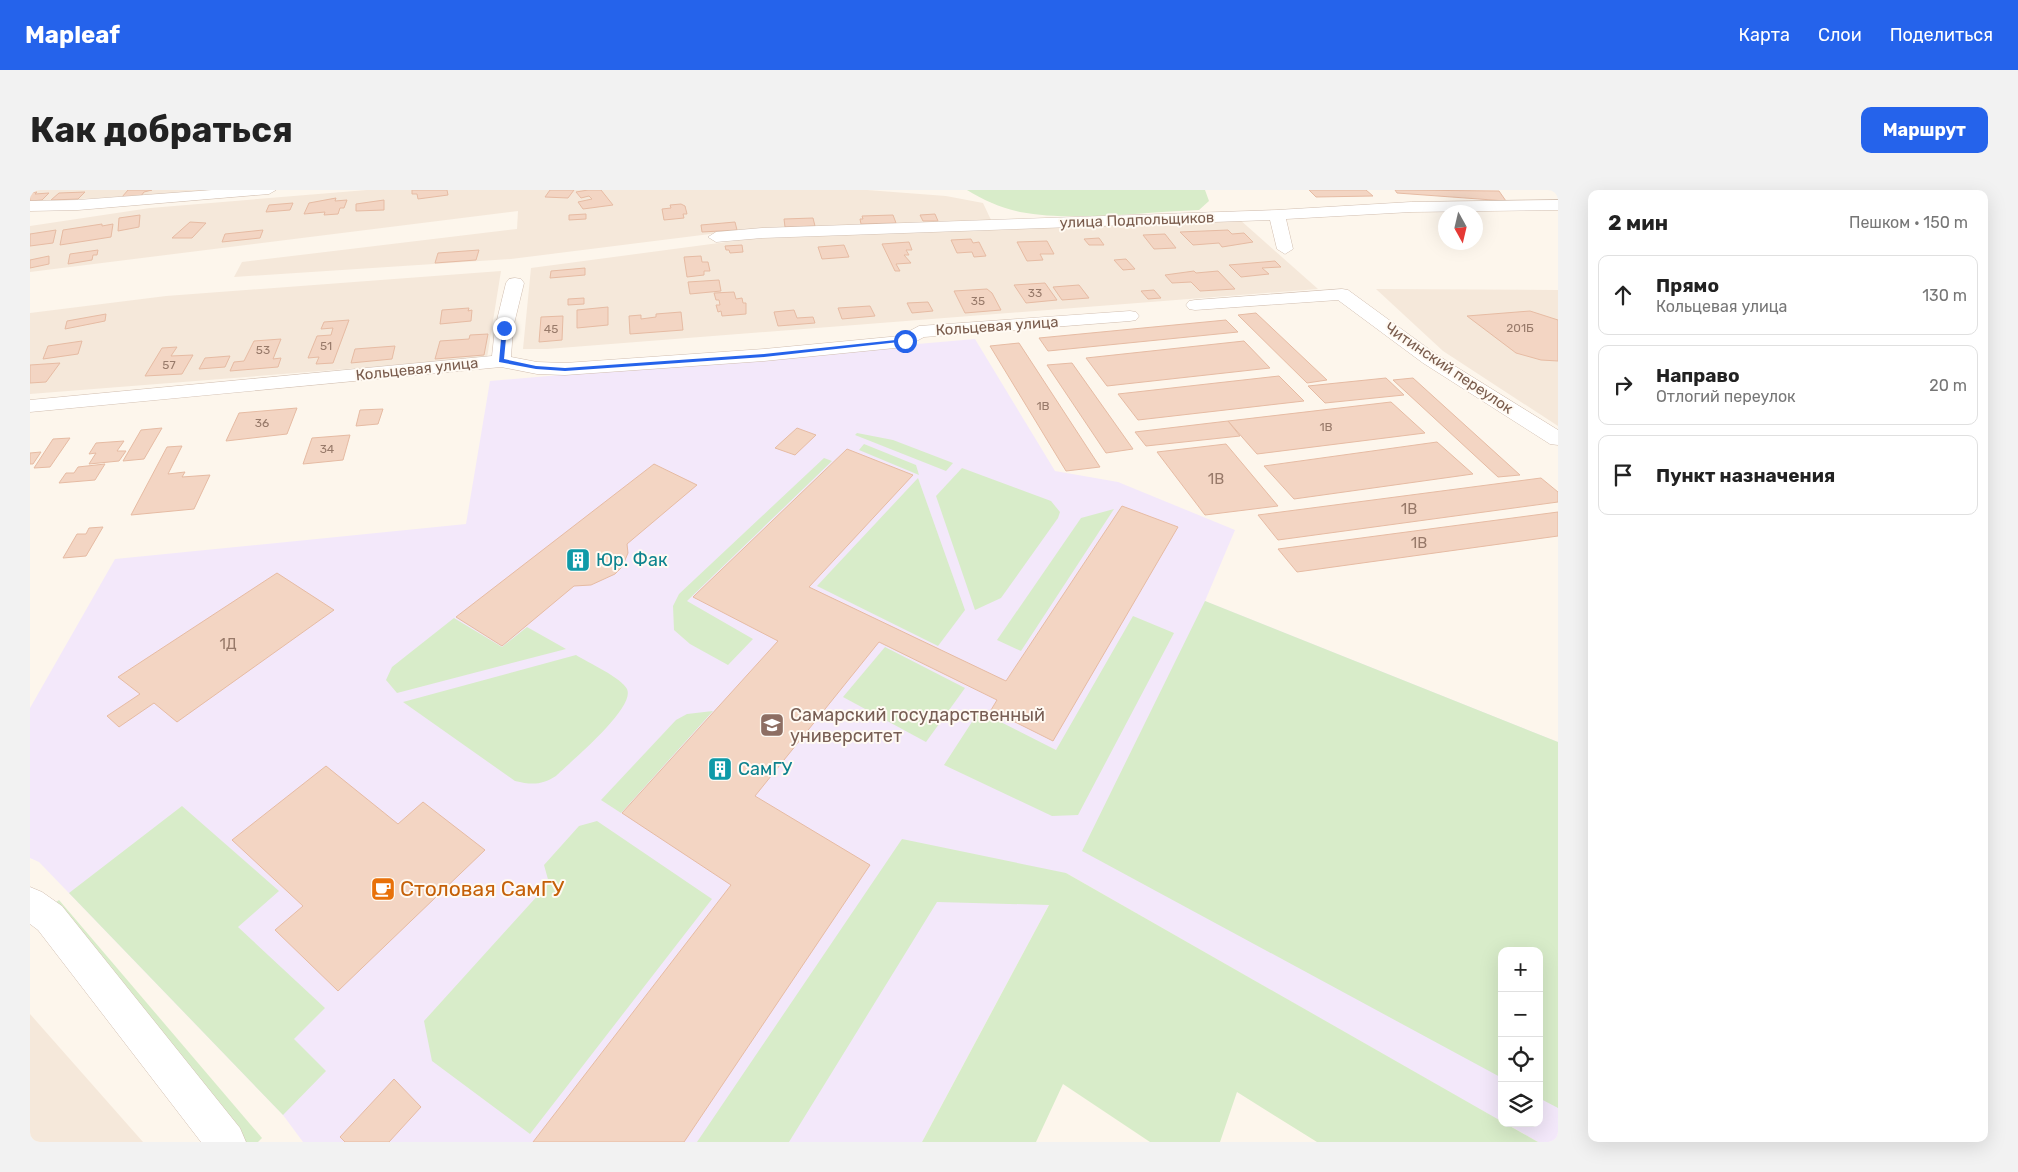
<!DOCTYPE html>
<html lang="ru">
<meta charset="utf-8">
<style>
:root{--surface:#fff;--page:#f2f2f2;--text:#222;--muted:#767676;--line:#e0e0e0;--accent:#2563eb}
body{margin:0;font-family:Rubik,sans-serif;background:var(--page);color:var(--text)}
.controls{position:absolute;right:15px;bottom:15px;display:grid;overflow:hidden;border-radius:10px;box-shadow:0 5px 20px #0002}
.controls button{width:45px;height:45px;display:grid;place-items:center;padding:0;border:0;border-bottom:1px solid var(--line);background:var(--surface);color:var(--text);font:25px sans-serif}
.compass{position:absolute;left:1408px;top:15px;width:45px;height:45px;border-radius:50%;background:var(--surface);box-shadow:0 5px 20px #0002;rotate:172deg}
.stop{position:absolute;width:15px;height:15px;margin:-11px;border:4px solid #2563eb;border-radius:50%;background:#fff}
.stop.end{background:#2563eb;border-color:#fff;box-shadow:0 1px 5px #0008}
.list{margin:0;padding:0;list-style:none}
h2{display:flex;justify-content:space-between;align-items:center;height:65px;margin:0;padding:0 20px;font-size:21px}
h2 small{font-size:16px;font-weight:400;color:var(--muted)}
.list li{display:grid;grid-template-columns:32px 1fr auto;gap:15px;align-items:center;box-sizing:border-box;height:80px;margin:0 10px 10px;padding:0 10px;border:1px solid var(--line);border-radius:10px}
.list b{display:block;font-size:19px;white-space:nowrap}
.list p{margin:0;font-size:16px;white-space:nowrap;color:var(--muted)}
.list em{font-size:16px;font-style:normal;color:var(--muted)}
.icon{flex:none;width:28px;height:28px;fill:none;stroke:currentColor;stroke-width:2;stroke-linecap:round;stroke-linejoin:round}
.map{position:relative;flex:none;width:1528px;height:952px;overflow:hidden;border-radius:10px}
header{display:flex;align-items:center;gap:30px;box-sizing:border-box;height:70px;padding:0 25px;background:var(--accent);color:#fff}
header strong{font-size:24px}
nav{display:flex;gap:28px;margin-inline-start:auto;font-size:18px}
.intro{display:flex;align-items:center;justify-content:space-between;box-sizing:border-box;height:120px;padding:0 30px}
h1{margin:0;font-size:35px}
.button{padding:12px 22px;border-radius:10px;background:var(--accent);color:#fff;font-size:18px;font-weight:700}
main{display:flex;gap:30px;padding:0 30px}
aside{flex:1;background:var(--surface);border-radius:10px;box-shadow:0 5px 20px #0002}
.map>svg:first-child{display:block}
</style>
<header>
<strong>Mapleaf</strong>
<nav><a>Карта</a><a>Слои</a><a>Поделиться</a></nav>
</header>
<div class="intro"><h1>Как добраться</h1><a class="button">Маршрут</a></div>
<main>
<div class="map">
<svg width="1528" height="952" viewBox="0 0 1528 952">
<rect width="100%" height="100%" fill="#fdf6ec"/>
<g fill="#f5e8da">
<polygon points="0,0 203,0 0,12"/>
<polygon points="337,0 837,0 916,6 953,13 961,30 720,39 481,69 204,87 212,72 487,39 488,21 0,82 0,36 120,18"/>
<polygon points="1209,29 1288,99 517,159 493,159 501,78 719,49"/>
<polygon points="471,81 457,168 0,204 0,123 136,106"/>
<polygon points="1346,99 1528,100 1528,236 1413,161"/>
<polygon points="0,824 113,952 0,952"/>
</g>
<polygon fill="#f3e8fa" points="945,149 1025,281 1088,292 1205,340 1175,411 1528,552 1528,952 1508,952 1475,933 1509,933 1509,761 1472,761 1472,932 1036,683 892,952 273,952 253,925 9,672 0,668 0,518 85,369 436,334 460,191"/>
<g fill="#d8ecc9">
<path d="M937,0h238l4,11 -10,9c-55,2 -126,12 -179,2 -19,-4 -37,-12 -53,-22z"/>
<polygon points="827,243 863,250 923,273 916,281 825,245"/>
<polygon points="834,254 886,275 889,285 829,260"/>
<polygon points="794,268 802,271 657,411 723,449 698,475 660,454 644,440 643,416 649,404"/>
<polygon points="932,278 1021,311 1030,322 1028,328 971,408 945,420 906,306"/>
<polygon points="888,288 935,420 908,456 787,396"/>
<polygon points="1084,319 991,461 967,450 1051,328"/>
<polygon points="1175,411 1528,552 1528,918 1509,908 1509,761 1472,761 1472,888 1052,661"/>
<polygon points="1103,426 1144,443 1048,625 1022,626 914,575 949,521 1026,560"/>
<polygon points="424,428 472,457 497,437 536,459 367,503 356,490 362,477"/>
<polygon points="855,457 935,498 896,552 813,507"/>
<path d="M546,465c11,7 46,23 51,34 9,19 -57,73 -71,87 -14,9 -24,9 -41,5l-112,-79z"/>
<polygon points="683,521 591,623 571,610 646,530 657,524"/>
<polygon points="152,616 249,701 208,737 295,818 264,849 296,881 253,925 39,703"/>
<polygon points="567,631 682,709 500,944 402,871 394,831 519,693 514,675 549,636"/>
<polygon points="872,649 1036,683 1508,952 1287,952 1207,902 1190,952 1120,952 1033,894 1006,952 892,952 1019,715 907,712 759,952 667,952"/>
<polygon points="29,710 232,948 228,952 213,952 18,718"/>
</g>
<g fill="#f3d5c3" stroke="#e6bba3">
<polygon points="98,0 122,0 114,2 111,6 92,7"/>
<polygon points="382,0 417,0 418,5 388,9 387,4 382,4"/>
<polygon points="520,0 544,0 538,8 515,7"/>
<polygon points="558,0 571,0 583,15 553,19 548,12 562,9 559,6 551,8 546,2"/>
<polygon points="1279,0 1336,0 1343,6 1286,7"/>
<polygon points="1365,0 1469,1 1476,11 1367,3"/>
<polygon points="7,2 5,4 19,3 12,10 0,11 0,3"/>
<polygon points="55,2 48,9 21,10 29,3"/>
<polygon points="306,8 305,11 317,10 314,18 310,18 308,24 294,25 295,22 274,24 279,13"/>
<polygon points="354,10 354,20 326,21 326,14"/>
<polygon points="263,13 260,20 236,22 239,15"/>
<polygon points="651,14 655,16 657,24 653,24 654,28 634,30 632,19 641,18 640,15"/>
<polygon points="556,24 556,29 539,30 539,25"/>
<polygon points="905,24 908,31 893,31 890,25"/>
<polygon points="110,25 109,37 88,41 89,28"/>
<polygon points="863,25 866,33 831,34 830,29 833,29 832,26"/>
<polygon points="783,28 785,36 755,37 754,29"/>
<polygon points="160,32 176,33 162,48 142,48"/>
<polygon points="705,32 707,40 672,42 671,35"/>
<polygon points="72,34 72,36 83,34 81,47 30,55 33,40"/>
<polygon points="26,40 23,53 0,56 0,44"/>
<polygon points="233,40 230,48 192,52 195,44"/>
<polygon points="1198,40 1202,44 1214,43 1223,52 1192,57 1189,53 1163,55 1150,42"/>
<polygon points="1135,44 1146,58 1124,59 1113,45"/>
<polygon points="1069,48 1074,55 1059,55 1054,49"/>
<polygon points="941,49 943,53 949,52 956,66 944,67 942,62 927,63 921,50"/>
<polygon points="1017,51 1024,64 1010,64 1013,70 997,71 987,52"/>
<polygon points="879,52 882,60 876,60 879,65 874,65 881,73 866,74 870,81 865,81 852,54"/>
<polygon points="712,55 713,62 700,63 699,60 696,60 695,56"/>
<polygon points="814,55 819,67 792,69 788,57"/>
<polygon points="68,60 67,65 63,65 62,70 38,74 40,64"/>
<polygon points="449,60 446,70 405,73 408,63"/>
<polygon points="19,66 19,74 0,78 0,70"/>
<polygon points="671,66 672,72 678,72 680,81 674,81 674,85 657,87 654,67"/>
<polygon points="1096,69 1105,79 1093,80 1084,70"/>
<polygon points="1245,71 1251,77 1232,78 1239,84 1211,87 1199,75"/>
<polygon points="555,78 555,85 520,88 521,81"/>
<polygon points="1164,81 1166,83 1188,81 1205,99 1170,101 1161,92 1142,93 1135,85"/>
<polygon points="689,90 691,101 660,104 658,92"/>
<polygon points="1015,93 1027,110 996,113 984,95"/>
<polygon points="1049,95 1059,108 1032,110 1023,97"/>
<polygon points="957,99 962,103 971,120 935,123 924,101"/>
<polygon points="1124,100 1131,108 1118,109 1111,101"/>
<polygon points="704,102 706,109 712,108 713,113 716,113 716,124 692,126 691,121 688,122 686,115 690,115 689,110 686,110 684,103"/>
<polygon points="554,108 554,114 538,115 538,109"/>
<polygon points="898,112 903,121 882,123 877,113"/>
<polygon points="840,116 845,126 812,129 808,118"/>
<polygon points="578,117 578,135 547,138 547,120"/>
<polygon points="439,118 438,121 442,120 441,131 410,134 412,120"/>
<polygon points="764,120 767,128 783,127 785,133 748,136 744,122"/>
<polygon points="1500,121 1528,130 1528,171 1511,170 1486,163 1437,126"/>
<polygon points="651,122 653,140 600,144 599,126 611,125 611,129 626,127 626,124"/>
<polygon points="1226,123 1297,190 1277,193 1208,125"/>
<polygon points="76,124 75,131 35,139 37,131"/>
<polygon points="533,126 532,150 509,152 511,127"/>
<polygon points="319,130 303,173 286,174 289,167 278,168 287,146 301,145 303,138 291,139 294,132"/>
<polygon points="1196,130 1208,142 1018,161 1009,148"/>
<polygon points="458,144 454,165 405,169 410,151 439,149 440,145"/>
<polygon points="251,149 243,169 251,168 248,177 200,181 204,172 214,171 224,151"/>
<polygon points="52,151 48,164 13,169 18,156"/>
<polygon points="1214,151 1240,178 1077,196 1056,168"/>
<polygon points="989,153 1070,277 1036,281 960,156"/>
<polygon points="365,156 362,169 321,173 325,159"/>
<polygon points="147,157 141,166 163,165 152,184 115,186 132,158"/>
<polygon points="200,166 195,177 169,179 175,168"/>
<polygon points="30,173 16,192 0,193 0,175"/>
<polygon points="1042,173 1103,259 1076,263 1017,175"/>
<polygon points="1249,186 1274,211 1108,230 1088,204"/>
<polygon points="1356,188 1374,205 1295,213 1278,196"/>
<polygon points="1383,188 1490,285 1468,287 1363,190"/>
<polygon points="1361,212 1395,243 1227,264 1198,231"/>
<polygon points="267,218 257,244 196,251 209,223"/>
<polygon points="353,219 348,234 326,236 330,220"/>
<polygon points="1198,231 1210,246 1116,256 1105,242"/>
<polygon points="132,238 114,269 93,271 111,240"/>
<polygon points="767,238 786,245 765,265 745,258"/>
<polygon points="320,245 313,270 273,274 282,248"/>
<polygon points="40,248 20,277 4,278 23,249"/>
<polygon points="94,251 87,261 96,261 89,271 59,274 66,263 59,264 66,253"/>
<polygon points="1407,252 1443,284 1264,309 1234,276"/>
<polygon points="1196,254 1248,316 1175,325 1127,262"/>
<polygon points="152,256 138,284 155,282 152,287 180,285 164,319 101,325 137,257"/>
<polygon points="817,259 883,285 779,397 976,491 1092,316 1148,337 1023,551 961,520 967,510 849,452 725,606 840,675 654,952 503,952 701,695 592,623 748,451 663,407"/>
<polygon points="11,262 3,274 0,274 0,263"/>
<polygon points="75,274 65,290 29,293 36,283 44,283 48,277"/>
<polygon points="624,274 667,295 597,354 598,363 592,377 585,384 561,395 544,396 472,456 426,427"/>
<polygon points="1511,288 1528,302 1528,312 1248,350 1228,325"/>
<polygon points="1528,322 1528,346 1267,382 1248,359"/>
<polygon points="73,337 56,366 33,368 47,344 56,344 59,338"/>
<polygon points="247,383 304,420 147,532 124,513 89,537 77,526 110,504 88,487"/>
<polygon points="296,576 368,634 393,612 455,660 308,801 245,740 273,716 202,650"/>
<polygon points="364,889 391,917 359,952 315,952 310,947"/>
</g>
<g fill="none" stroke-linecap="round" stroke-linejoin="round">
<defs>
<g id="minor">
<polygon points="182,0 246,0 239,4 48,20 0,21 0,11 48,10"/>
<polygon points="1528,10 1528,20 1381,22 1256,29 1263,59 1255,64 1247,59 1240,30 732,48 686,52 678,47 686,42 732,38 1247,20 1381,12"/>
<polygon points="485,88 491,89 494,93 483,138 481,167 507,172 535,173 734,159 870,146 889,136 1100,121 1106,122 1109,126 1106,130 1100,131 894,147 875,157 734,171 535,185 507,184 471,177 0,222 0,210 462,166 465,138 476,93 479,89"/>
<polygon points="1312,99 1318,100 1407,165 1528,240 1528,255 1520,254 1393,173 1308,110 1165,120 1159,119 1156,115 1159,111 1165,110"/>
<polygon points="0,697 12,702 32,716 210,938 216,952 171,952 8,740 0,734"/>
</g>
</defs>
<use href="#minor" stroke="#d1beb0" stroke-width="1"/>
<use href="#minor" fill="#fff" fill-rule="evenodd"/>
</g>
<polygon fill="#2563eb" points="474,137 477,138 474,169 506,176 535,178 734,164 875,149 878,151 734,167 535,181 506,179 469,172 472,138"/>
<defs>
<symbol id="building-square" viewBox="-11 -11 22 22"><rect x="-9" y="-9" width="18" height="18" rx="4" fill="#0f9aa8" stroke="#fffaf3"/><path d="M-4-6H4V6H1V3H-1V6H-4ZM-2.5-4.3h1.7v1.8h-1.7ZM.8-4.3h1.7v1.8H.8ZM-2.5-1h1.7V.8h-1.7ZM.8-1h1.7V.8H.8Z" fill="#fff"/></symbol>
<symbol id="university-square" viewBox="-11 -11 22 22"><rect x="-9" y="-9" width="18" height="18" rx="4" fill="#8d6e63" stroke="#fffaf3"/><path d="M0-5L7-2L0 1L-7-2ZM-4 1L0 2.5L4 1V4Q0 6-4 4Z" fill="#fff"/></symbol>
<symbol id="cafe-square" viewBox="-11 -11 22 22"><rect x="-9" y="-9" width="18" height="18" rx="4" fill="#e8710a" stroke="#fffaf3"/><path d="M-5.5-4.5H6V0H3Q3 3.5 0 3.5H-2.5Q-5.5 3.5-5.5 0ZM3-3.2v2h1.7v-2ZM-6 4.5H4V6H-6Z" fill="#fff"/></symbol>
</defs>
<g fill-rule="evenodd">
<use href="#building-square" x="534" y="356" width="28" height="28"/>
<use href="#university-square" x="728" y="521" width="28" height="28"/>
<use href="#building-square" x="676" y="565" width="28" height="28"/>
<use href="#cafe-square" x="339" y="685" width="28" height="28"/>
</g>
<g text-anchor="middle" stroke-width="4" stroke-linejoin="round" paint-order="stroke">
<g font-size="12" fill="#987a6a">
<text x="1005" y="107">33</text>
<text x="948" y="115">35</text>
<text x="1490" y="142">201Б</text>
<text x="521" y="143">45</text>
<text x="296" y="160">51</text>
<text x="233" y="164">53</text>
<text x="139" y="179">57</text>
<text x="1013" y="220">1В</text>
<text x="232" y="237">36</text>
<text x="1296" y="241">1В</text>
<text x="297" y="263">34</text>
</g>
<g font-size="15" fill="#7a5c4d" stroke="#fffaf3">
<text transform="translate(1107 30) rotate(-2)" y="5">улица Подпольщиков</text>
<text transform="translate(967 136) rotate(-4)" y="5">Кольцевая улица</text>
<text transform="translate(1419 178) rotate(34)" y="5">Читинский переулок</text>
<text transform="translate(387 179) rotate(-6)" y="5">Кольцевая улица</text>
</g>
<g font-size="15" fill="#987a6a">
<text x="1186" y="294">1В</text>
<text x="1379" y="324">1В</text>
<text x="1389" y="358">1В</text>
<text x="198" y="459">1Д</text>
</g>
<g font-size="18" fill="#0d838f" stroke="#fffaf3" text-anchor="start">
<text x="566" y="376">Юр. Фак</text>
<text x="708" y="585">СамГУ</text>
</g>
<g font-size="18" fill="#785e54" stroke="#fffaf3" text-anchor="start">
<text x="760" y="531">Самарский государственный<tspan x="760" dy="21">университет</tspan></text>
</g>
<g font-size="21" fill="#c56008" stroke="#fffaf3" text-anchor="start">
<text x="370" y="706">Столовая СамГУ</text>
</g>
</g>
</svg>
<div class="controls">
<button>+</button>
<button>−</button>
<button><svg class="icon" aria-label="locate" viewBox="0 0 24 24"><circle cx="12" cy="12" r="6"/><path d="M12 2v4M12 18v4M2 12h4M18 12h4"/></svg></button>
<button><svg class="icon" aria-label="layers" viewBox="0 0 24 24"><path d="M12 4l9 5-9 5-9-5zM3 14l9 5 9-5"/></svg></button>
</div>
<svg class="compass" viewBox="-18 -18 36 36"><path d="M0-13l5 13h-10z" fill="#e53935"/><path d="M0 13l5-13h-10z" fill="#767676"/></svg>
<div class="stop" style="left:875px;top:151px"></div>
<div class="stop end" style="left:474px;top:138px"></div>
</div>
<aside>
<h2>2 мин<small>Пешком · 150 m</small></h2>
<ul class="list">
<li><svg class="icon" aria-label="ahead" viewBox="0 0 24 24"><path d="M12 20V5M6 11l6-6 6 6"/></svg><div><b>Прямо</b><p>Кольцевая улица</p></div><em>130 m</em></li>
<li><svg class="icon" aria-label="right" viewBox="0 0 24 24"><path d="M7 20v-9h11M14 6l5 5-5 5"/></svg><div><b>Направо</b><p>Отлогий переулок</p></div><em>20 m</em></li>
<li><svg class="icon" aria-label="arrive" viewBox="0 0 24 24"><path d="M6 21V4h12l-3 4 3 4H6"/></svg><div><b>Пункт назначения</b></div></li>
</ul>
</aside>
</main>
